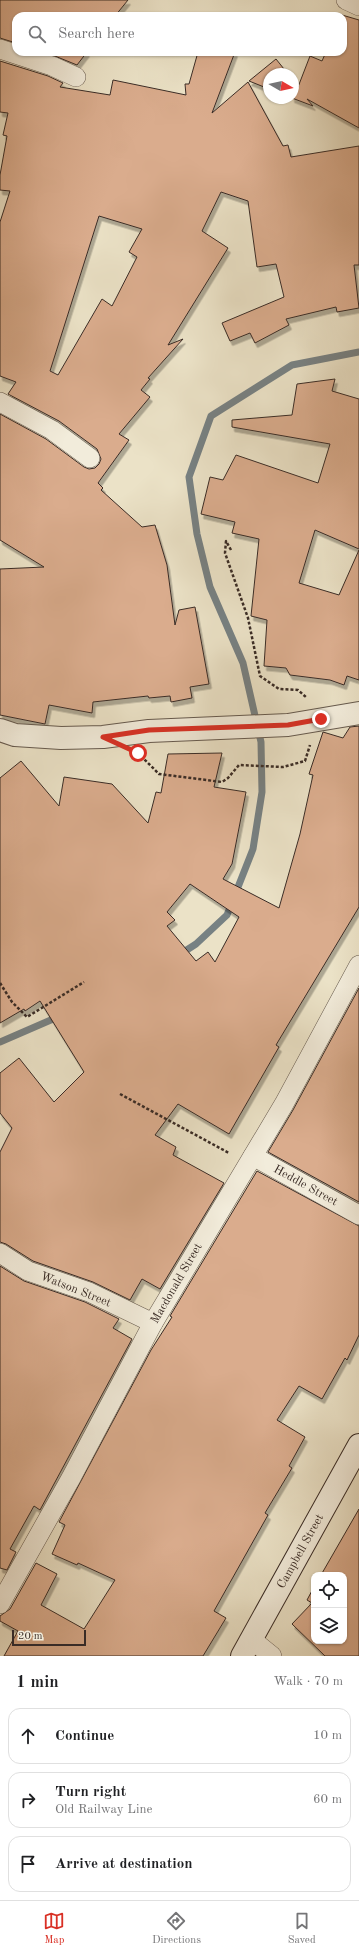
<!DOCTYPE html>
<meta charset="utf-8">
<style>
:root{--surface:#fff;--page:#f2f2f2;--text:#202124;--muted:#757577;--line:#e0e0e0;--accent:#d93025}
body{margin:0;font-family:"Old Standard TT",serif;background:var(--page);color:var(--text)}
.controls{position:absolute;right:12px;bottom:12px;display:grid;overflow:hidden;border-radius:8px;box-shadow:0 1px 3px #0004}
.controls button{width:36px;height:36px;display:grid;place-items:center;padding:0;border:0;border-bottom:1px solid var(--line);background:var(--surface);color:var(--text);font:20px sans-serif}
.compass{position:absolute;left:263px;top:68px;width:36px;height:36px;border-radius:50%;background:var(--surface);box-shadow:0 1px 3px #0004;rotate:99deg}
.scale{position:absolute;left:12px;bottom:10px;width:74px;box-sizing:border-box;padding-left:4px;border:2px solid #3a2c26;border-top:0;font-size:11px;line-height:14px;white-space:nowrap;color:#3a2c26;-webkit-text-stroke:3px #f2ecdb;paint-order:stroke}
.stop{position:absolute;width:12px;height:12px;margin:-9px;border:3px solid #d93025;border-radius:50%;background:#fff}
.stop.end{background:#d93025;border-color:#fff;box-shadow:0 1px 4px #0008}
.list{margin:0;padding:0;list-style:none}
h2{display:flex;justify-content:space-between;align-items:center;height:52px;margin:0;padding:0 16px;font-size:17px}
h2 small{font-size:13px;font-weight:400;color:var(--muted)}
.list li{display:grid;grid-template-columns:26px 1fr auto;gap:12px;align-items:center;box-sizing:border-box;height:56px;margin:0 8px 8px;padding:0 8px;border:1px solid var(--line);border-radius:12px}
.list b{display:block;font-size:15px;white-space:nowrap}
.list p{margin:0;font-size:13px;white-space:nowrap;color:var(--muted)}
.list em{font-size:13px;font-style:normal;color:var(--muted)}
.icon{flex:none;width:22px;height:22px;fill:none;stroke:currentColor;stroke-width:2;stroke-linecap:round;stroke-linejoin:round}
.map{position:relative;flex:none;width:359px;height:1656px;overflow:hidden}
.search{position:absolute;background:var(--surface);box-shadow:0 1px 3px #0004;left:12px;right:12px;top:12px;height:44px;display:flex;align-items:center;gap:10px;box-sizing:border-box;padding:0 14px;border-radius:12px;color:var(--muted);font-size:15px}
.sheet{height:244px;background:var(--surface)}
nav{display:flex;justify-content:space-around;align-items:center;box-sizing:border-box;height:56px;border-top:1px solid var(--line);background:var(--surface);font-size:11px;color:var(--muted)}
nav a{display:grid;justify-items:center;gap:2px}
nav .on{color:var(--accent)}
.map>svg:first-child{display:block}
</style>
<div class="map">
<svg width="359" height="1656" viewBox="0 0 359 1656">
<defs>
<filter id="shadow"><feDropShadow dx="2.5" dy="4.5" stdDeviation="0" flood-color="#0004"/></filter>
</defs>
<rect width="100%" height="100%" fill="#ebe2c7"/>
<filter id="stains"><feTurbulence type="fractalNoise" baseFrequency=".005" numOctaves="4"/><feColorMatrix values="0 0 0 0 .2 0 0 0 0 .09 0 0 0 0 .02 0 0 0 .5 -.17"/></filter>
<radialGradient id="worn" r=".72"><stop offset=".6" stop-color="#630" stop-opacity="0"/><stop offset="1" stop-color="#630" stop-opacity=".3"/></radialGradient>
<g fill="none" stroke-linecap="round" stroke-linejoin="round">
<g stroke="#778183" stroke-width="7">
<polyline points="179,955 196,944 227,915 253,849 262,792 261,742 243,663 210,587 197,534 189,477 211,416 292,365 359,352"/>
<polyline points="0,1042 60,1016"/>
</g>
</g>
<g fill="#daac8d" stroke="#3a2c26" fill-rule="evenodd" filter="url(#shadow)">
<polygon points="0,0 128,0 115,16 16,16 16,43 0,38"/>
<polygon points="342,15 359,20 359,128 307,99 313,106 292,98 293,81 298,87 310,56 322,61 326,52 343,52"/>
<polygon points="45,52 87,52 77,65"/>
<path d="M198,52h37l-23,61 36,-31 35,64 5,-1 3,12 68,-11v119h-5l5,43 -22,4 -1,-5 -50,12 3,6 -34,18 -5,-10 -20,8 -8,-18 62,-26 -8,-33 -19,3 -9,-66 -27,-9 -19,39 26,17 -60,97 15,-6 -35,39 2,1 -9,11 9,7 -31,37 10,6 -31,43 5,5 -2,2 41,37 13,-2 12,40 8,60 4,-15 16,-3 14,77 -19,3 2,11 -21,4 -1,-6 -21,2 -1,-2 -55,6 -1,11 -43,-8 -4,19 -45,-9v-146l44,-2 -44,-27v-126l46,25 38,28 5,2 6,-1 4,-4 2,-5 -4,-10 -38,-28 -51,-27 8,-12 -16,-6v-154l10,-31 -10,-1v-15l7,-39 -4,-1 5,-22 -8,-1v-51l48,15 15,7 -3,4 50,8 3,-15 73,15 -1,-11h4zM99,216l43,13 -13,23 8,5 -25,49 -10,-7 -44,76 -8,-4z"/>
<polygon points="276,59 288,74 269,74 269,89 249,81"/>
<polygon points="335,379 332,391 359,399 359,549 315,530 299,583 339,595 359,550 359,680 347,676 344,685 330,680 290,675 286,668 264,666 267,620 251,616 259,539 232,533 235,522 201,514 210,477 223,480 236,455 318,483 330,444 232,427 232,420 292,415 297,384"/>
<path d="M359,726v181l-83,138 3,2 -50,87 -51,-30 -23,31 21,12 -3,8 51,28 -64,106 -18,-10 -12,21 -37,-18 -60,-21 -27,-17 -6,-2v-90l12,-24 -12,-15v-40l19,-15 35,44 30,-30 -44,-71 -15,10 -1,-2 -24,14v-245l21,-17 38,45 5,-29 48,7 36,39 8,-31 5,1 7,-39 54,-1 -8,34 32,5 -14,72 -9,15 56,29 21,-74 13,-59 -4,-1 14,-42 20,6 7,-11zM190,884l49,33 -24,45 -7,-10 -12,9 -29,-35 8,-6 -8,-8z"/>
<polygon points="359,988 359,1202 268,1152 293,1110"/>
<polygon points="257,1171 359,1226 359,1335 347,1360 345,1358 322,1399 299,1386 277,1420 305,1437 289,1466 292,1468 265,1513 268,1515 214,1611 226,1618 203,1656 4,1656 18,1631 0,1621 0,1616 10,1609 36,1563 57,1574 41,1605 84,1629 115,1580 78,1563 77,1565 52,1554 65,1525 59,1522 151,1350 172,1317 170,1316"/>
<polygon points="0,1266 24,1281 85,1302 119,1319 113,1328 132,1339 40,1510 34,1506 10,1549 16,1552 7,1570 0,1568"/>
<polygon points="359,1509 359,1656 325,1656 292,1624 312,1603 307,1600 314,1587 314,1641 344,1641 344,1575 321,1575"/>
</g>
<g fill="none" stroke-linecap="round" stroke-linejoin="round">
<defs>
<g id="minor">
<polyline points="346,0 359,6"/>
<polyline points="0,49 52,66 76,77"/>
<polyline points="0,402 52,430 90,458"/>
<polyline points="253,1156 359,1215"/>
<polyline points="0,1253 28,1271 89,1292 153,1323"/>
<polyline points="0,1604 71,1478 153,1323 284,1104 359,965"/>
<polyline points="251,1639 272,1656"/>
</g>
<polyline id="tertiary" points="0,730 15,735 61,738 103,737 149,731 288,725 359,713"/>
<polyline id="secondary" points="242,1656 359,1445"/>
</defs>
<use href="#minor" stroke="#665a4e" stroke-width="20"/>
<use href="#tertiary" stroke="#665a4e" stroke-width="24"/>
<use href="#secondary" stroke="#3a2c26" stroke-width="24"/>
<g stroke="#3a2c26" stroke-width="2.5" stroke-dasharray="3 2" stroke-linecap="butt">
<polyline points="231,550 226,541 225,553 248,618 260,676 279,689 298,690 307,698"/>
<polyline points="141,756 159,774 222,782 228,778 239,765 283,767 305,761 310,745"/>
<polyline points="0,983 12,1002 27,1017 84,982"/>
<polyline points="120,1094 229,1153"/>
</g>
<use href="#minor" stroke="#f2ecdb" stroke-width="19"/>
<use href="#tertiary" stroke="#f2ecdb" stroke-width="22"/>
<use href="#secondary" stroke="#f2ecdb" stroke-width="22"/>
</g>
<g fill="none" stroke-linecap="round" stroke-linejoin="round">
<polyline stroke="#d93025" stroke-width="5" points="138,753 103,737 149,730 288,725 321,719"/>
</g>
<g text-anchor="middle" stroke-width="3.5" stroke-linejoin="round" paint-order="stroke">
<g font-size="12" fill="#3a2c26" stroke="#f2ecdb">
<text transform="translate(306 1185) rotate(29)" y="4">Heddle Street</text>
<text transform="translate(176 1283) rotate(-60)" y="4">Macdonald Street</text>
<text transform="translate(76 1289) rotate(22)" y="4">Watson Street</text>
<text transform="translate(300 1551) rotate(-61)" y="4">Campbell Street</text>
</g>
</g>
<rect width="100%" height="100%" filter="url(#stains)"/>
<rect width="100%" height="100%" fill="url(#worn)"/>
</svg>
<div class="controls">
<button><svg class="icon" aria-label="locate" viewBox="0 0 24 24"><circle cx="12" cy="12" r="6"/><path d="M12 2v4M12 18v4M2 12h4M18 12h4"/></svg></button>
<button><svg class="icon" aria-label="layers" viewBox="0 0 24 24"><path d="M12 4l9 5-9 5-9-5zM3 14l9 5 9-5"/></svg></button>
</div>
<svg class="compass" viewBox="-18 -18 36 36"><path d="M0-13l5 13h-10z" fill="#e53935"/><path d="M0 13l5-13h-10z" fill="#757577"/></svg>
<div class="scale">20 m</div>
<div class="stop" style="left:138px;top:753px"></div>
<div class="stop end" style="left:321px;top:719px"></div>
<div class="search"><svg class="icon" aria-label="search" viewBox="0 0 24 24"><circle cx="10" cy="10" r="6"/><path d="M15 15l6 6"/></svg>Search here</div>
</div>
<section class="sheet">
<h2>1 min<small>Walk · 70 m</small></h2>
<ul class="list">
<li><svg class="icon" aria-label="ahead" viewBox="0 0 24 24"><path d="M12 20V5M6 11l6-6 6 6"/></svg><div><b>Continue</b></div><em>10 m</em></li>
<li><svg class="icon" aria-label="right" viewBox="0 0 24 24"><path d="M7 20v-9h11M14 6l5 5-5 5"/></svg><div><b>Turn right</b><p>Old Railway Line</p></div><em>60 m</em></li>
<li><svg class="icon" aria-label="arrive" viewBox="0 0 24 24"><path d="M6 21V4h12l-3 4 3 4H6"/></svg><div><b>Arrive at destination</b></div></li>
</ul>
</section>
<nav>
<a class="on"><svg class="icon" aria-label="map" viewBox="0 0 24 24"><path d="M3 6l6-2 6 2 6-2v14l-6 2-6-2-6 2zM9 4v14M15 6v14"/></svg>Map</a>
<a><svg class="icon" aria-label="directions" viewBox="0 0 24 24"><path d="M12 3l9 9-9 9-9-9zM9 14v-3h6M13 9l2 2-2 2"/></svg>Directions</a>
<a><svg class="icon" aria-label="saved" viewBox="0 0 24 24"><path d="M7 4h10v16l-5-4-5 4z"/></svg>Saved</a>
</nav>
